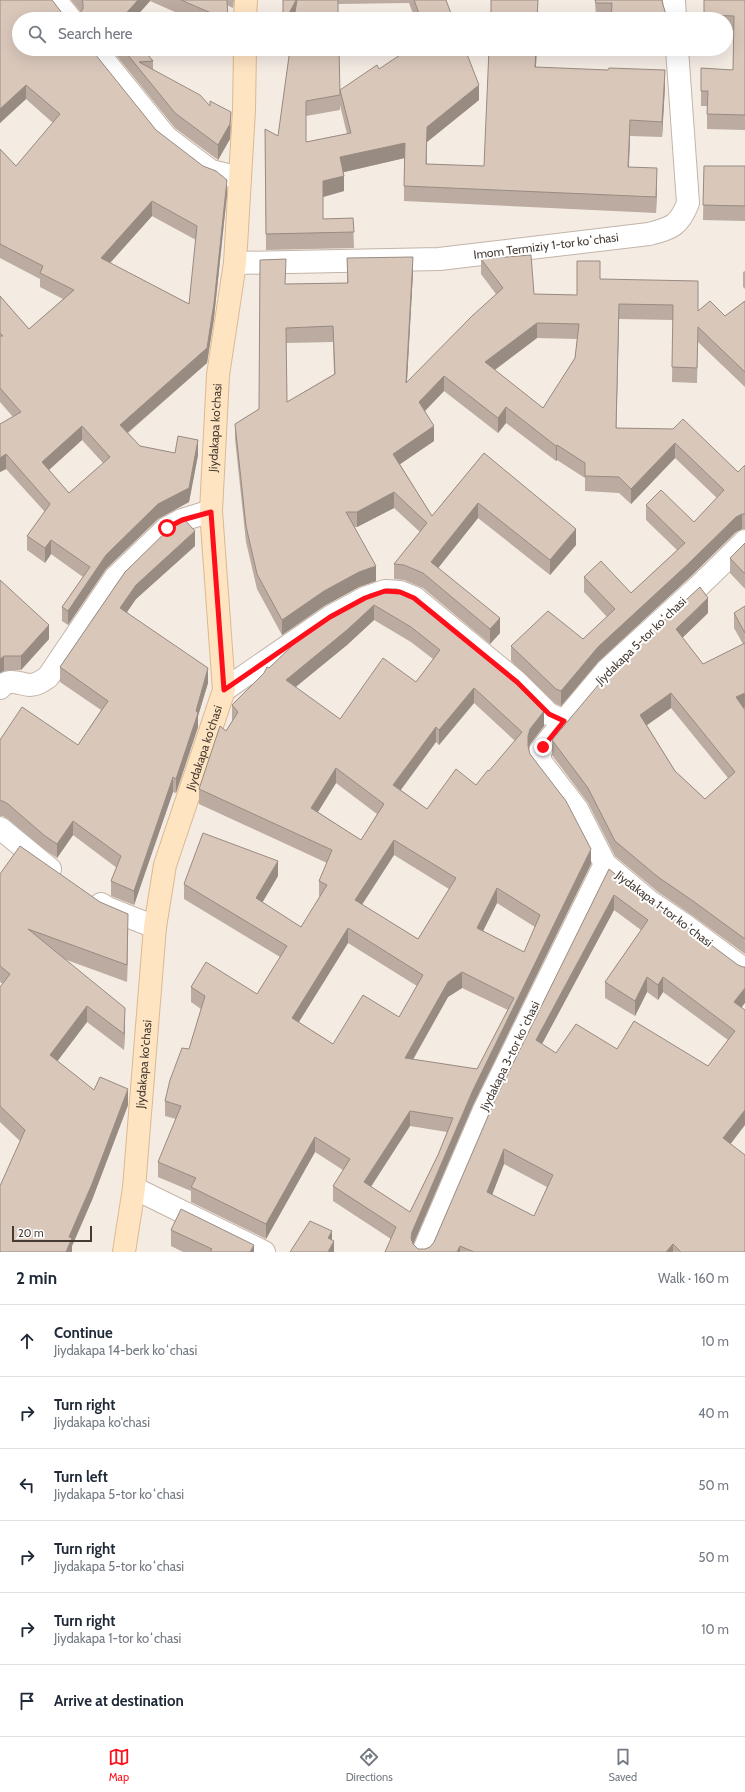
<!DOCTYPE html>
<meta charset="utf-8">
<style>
:root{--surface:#fff;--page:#f2f2f3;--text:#1f2937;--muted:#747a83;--line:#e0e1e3;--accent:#ff0f19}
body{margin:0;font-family:Cabin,sans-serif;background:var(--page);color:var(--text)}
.scale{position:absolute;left:12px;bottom:10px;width:80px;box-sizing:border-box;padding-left:4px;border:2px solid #463b33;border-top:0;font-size:11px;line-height:14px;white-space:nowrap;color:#463b33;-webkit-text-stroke:3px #fff;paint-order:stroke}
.stop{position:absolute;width:12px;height:12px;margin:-9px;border:3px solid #ff0f19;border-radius:50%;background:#fff}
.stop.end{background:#ff0f19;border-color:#fff;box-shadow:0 1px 4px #0008}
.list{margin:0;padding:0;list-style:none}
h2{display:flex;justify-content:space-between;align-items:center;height:52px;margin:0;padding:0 16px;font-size:17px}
h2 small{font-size:13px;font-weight:400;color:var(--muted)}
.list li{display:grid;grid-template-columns:26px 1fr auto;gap:12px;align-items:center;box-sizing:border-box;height:72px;padding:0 16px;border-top:1px solid var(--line)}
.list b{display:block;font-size:15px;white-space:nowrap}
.list p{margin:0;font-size:13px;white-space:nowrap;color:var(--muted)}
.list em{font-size:13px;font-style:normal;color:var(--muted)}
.icon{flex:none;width:22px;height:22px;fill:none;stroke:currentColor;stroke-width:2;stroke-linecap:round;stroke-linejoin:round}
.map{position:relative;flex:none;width:745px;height:1252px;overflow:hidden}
.search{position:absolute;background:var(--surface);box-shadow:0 4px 16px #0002;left:12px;right:12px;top:12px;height:44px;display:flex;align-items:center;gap:10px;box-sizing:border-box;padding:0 14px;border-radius:22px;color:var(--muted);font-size:15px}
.sheet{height:484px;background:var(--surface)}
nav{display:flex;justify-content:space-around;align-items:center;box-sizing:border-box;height:56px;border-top:1px solid var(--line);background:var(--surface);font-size:11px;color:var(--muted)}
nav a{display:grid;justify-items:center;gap:2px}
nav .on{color:var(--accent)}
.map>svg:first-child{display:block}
</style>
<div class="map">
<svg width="745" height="1252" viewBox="0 0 745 1252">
<rect width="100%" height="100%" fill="#f4ebe3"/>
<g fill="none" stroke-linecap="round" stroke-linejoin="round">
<defs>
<g id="street">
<polyline points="55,0 71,19"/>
<polyline points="674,0 675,19"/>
<polyline points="95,49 166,137 211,171 240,178"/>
<path d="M235,263l204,-4 210,-25c23,-6 30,-8 39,-31l-11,-154"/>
<path d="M0,688c9,-11 19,-4 30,-3 7,0 12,-4 18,-8l67,-99 52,-50 15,-8 29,-9"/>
<polyline points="224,690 330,617 365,598 385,591 400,592 415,598 517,682 549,714 564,721 606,671 697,588 745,541"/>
<polyline points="564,721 540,751 540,761 577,809 605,864 650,902 686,926 745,970"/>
<polyline points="0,828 50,869"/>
<polyline points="101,904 107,908 155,927"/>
<polyline points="134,1188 264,1252"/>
<polyline points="423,1252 484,1110 605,864"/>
</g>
<g id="secondary">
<polyline points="245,19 246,0"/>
<path id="s1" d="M124,1252l10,-64 21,-261 10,-62 59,-175 -13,-179 7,-136 17,-112 9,-153 1,-61"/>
</g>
</defs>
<use href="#street" stroke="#c3b4a8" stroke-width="24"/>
<use href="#secondary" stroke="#dbb990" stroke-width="24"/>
<use href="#street" stroke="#fff" stroke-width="22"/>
<use href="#secondary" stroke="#ffe4c2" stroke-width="22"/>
</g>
<g fill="#bbaba0" fill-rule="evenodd">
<path d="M0,0l62,13 5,3 7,1 5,-3 2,-2 -10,-12h163l-1,8 -6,-3 1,14h-37l-41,-18 -16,18h-115l137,111 71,64 -13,124 -7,45 -79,70 12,13 35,7 23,2 -9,47 -31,17 -52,50 -38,56 -6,-4v-14l21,-30 -32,-23 -6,9 -18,-13v-14l18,-24 -39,-43 -6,3v-48l13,-7 -13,-15v-106l29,33 34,-30 -23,-12v-8l-40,-21v-109l16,17 37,-43 -27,-24 -26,24zM152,216l44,24 -7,64 -79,-41zM82,440l21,23 -34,30 -20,-23z"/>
<polygon points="283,0 446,0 453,19 415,19 409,3 338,4"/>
<polygon points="595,0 662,0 663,5 611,18 596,18"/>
<polygon points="704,0 745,0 745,130 707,129 707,106 701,106 701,68 733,70 734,31 726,31 726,19 704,19"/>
<polygon points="111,49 143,49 153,61 153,70 231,126 230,139 218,160 175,128"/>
<polygon points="290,49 340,95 340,110 306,116 306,142 347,134 340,105 340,90 379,69 479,100 427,142 427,164 484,166 536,67 665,86 662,137 630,136 629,167 657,184 656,213 404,201 404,158 344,172 344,191 323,197 323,219 353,218 354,248 266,250 265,129 278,136"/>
<polygon points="704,166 745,166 745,221 703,220"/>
<path d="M347,258l66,14 -6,110 89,-88 -15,-20v-15l53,35 43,1 23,-16 98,32 27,5 20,-15v86l-47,-45 -1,41 -25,-1 1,-62 -54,-1 -3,109 57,1 65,43 7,-7v64h-3l-6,3 -48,47 -90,83 -37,44 -5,-2 -45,-43v-15l72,-7 24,-22 -23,-25v-15l47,16 46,-43 -31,-30v-15l48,17 23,-24 -42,-40 -44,46 -12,-11 -34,-2v-13l-28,-18 -1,1 -50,-38 -8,10 -54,-42 -19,20 9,30 -34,23 32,52 52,-63 92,92 -26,30 -72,-57 -40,50 62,65 -10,11 -67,-56 -19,-8 -10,-1v-15l26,-32 -26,-24 -37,19h-2l21,54 -17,6 -35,19 -42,29 -25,-46 -11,-47 -11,-103v-15l24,-15 27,-125 61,-1zM537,338l40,1 -2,19 -32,50 -48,-38zM333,342l1,32 -47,28 -1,-59z"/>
<polygon points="745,271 745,289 743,287 743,272"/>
<polygon points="745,543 745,589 730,573 730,558"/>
<polygon points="195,546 136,599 127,612 208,683 198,716 198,727 176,793 173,792 134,905 111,896 111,881 117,868 73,835 57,858 45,850 8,819 3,816 0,816 0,740 78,745 101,710 60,682 60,667 125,572"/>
<polygon points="0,580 49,639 21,670 4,671"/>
<path d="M370,594l174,132 -14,18 -2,5 2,5 61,110 -118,241 -60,139 5,5h7l5,-2 4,-5 175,-373 34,28 95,68 5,2 -1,41 -12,136 15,108h-360l6,-13 -58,-38v-15l10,-16 -28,-18 -49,87 -75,-37v-11l-33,-14v-15l18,-43 -11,-3v-15l24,-52 12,-40 -10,-7v-15l66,7 23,-37 -96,-58v-15l94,-8 -16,27 39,24 19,-31h-1v-15l8,-18 -128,-59v-15l27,-58 7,-10 -1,-1v-15l62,-61v-2zM374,620l37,22 22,17 -17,23 -76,37 -45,-32 52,-42zM474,703l41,38 -26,30 -13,14 -49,24 -26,-19 35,-48 3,3zM336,783l41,31 -16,26 -43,-28zM394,855l55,34 -31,50 -56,-34zM497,903l38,24 -11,25 -41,-21zM614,910l27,20 -36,52v16l30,18 12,-24 11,8 5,-8 65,48 -20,26 -91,-17 -61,4 -14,-9zM348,943l69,43 -18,31 -66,27 -34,-22zM462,988l46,22 -31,59 -64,-9 35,-63zM410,1126l37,6 -9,23 -28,57 -39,-25zM504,1164l43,23 -13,29 -42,-21z"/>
<path d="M745,606v102h-1l1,2v244l-52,-38 -35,-24 -43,-36 -27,-53 -36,-48v-15l156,-127 -26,25 21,26 40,-20 -9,-16v-15zM671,708l57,70 -23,21 -30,-28 -28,-46z"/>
<polygon points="0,874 128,930 127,982 64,959 125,1024 124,1050 87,1022 57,1061 94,1090 128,1105 92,1200 72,1246 72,1252 20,1141 0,1122 0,987 3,984 0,982"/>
<polygon points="171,1230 254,1252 183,1252 171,1246"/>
</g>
<g fill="#988b82">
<polygon points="138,0 150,0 150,1 134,19 121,19"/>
<polygon points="296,0 297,0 295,19 286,19"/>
<polygon points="538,0 538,19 537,19"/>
<polygon points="536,49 537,49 535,83 535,67"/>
<polygon points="665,70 665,86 662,137 662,122"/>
<polygon points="26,85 26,99 0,123 0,109"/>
<polygon points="479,85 479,100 427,142 427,127"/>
<polygon points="231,112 230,139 218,160 218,145"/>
<polygon points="630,120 630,136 628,183 628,167"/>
<polygon points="405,143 405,158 340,173 340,157"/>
<polygon points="657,168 657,184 656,213 656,197"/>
<polygon points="344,176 344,191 323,197 323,181"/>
<polygon points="227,180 227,194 214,318 207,363 120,439 120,425 207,348"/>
<polygon points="152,201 152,216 101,273 101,258"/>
<polygon points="413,257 413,272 406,398 406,383"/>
<polygon points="619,304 619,319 616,443 616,428"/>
<polygon points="537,323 537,338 485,377 485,362"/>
<polygon points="444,376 444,391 419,417 419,402"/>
<polygon points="506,407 506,423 498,433 498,418"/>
<polygon points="82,426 82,440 42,476 42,462"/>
<polygon points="434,426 434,441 393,469 393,454"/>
<polygon points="198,440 198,455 189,502 158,519 106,569 68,625 68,611 106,555"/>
<polygon points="675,443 675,458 631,504 631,489"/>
<polygon points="557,445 557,460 556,461 556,446"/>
<polygon points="6,454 6,469 0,472 0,458"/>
<polygon points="394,492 394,508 357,527 357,512"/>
<polygon points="478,503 478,518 431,577 431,562"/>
<polygon points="742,514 742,529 736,532 688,579 598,662 561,706 561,691 598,647 736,517"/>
<polygon points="576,529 576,545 550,575 550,560"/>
<polygon points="195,531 195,546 136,599 120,622 120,608 136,585"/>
<polygon points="51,540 51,554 45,563 45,548"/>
<polygon points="376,566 376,581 359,587 324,606 282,635 282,620 324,591 359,572"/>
<polygon points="708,598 708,613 676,644 676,629"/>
<polygon points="374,605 374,620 347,645 286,695 286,680"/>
<polygon points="500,618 500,633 490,644 490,629"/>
<polygon points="49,625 49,639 21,670 21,656"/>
<polygon points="4,656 4,671 0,673 0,659"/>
<polygon points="208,668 208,683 198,716 198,727 176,793 176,779"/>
<polygon points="474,688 474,703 439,745 439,730"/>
<polygon points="671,693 671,708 640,730 640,715"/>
<polygon points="745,693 745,708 736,712 736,697"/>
<polygon points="544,711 544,726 530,744 528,751 528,736 530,729"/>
<polygon points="436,727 436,742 393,800 393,785"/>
<polygon points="336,768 336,783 311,823 311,808"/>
<polygon points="173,777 173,792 134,905 134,891"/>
<polygon points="73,821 73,835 57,858 57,844"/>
<polygon points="394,840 394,855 355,915 355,900"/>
<polygon points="591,849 591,864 473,1105 412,1247 411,1238 412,1232 473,1090"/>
<polygon points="278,861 278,876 256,913 256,898"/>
<polygon points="497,888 497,903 477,943 477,928"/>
<polygon points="614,895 614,910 536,1055 536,1040"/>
<polygon points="128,914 128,930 127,982 127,965"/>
<polygon points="348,928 348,943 292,1033 292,1018"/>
<polygon points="462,972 462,988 448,997 405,1073 405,1058 448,982"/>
<polygon points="647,977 647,992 635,1016 635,1001"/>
<polygon points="663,977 663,992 658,1000 658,985"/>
<polygon points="745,988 745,1003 734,1017 734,1002"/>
<polygon points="87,1006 87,1022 50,1071 50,1055"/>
<polygon points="125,1008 125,1024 124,1050 124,1034"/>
<polygon points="128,1089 128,1105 92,1200 72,1246 72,1252 66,1252 69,1237"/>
<polygon points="745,1110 745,1125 723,1154 723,1138"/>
<polygon points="410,1111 410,1126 364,1197 364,1182"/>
<polygon points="315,1137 315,1152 266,1239 266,1224"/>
<polygon points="504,1149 504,1164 487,1208 487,1192"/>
<polygon points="332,1231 332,1245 334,1241 334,1252 328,1252 328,1238"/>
<polygon points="673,1244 673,1252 666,1252"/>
<polygon points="254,1245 254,1252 250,1252"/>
<polygon points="460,1246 460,1252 457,1252"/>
</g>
<g fill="#d9c7ba" stroke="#988b82" fill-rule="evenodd">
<path d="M0,0h52l10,13 5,3 7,1 5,-3 4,-5v-6l-1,-3h56l-17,19h-102v30h72l65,81 47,36 13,5 11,9 -13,123 -7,45 -87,77 20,21 35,7 3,-17 20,4 -9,48 -31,16 -52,51 -38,56 -6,-4 28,-40 -39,-27 -6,8 -18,-12 23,-32 -44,-50 -6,4v-34l21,-12 -21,-24v-52h3l-3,-3v-37l29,33 45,-39 -34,-17 3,-7 -43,-22v-95l16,17 44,-52 -34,-29 -26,24zM152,201l45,25 -8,78 -88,-46zM82,426l28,31 -41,36 -27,-31z"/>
<polygon points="181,0 227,0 228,19 225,19"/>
<polygon points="283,0 296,0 286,19 283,19"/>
<polygon points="297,0 338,0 338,19 294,19"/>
<polygon points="414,0 446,0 453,19 421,19"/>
<polygon points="491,0 538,0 537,19 491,19"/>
<polygon points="595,0 662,0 663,5 665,11 665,19 611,19 612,3 596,3"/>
<polygon points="704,0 745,0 745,115 707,114 708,91 701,91 701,68 733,70 734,16 704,15"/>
<polygon points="123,49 143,49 153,61 139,62 200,95 210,106 210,101 231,112 230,124 218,145 175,113"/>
<polygon points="290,49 339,49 340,95 306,101 306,142 351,133 340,90 377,65 379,69 409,49 465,49 479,85 427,127 426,164 484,166 489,49 536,49 535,67 608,70 609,68 665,70 662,122 630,120 628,167 657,168 656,197 404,186 405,143 340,157 344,176 323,181 323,219 353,218 354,232 266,234 265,129 278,136"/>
<polygon points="704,166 745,166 745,206 703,205"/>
<path d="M531,255l3,39 43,1v-34h23v18l98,2v30l12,-10 15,15 20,-15v71l-47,-45 -1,41 -25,-1 1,-62 -54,-1 -3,124 57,1 10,-10 55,53 7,-7v49h-3l-6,3 -48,47 -90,83 -37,44 -5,-2 -45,-43 37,-35 35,28 32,-30 -31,-32 17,-16 30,32 54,-50 -39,-38 15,-15 33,32 30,-32 -49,-47 -44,46 -12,-12 -34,-1v-13l-28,-18 -1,1 -50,-39 -8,11 -54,-42 -25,26 15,24 -41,28 39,62 52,-63 92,76 -26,31 -72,-57 -47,59 69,56 -10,11 -67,-56 -19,-8 -10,-1 33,-41 -33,-31 -37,20h-11l30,54 -17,6 -35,19 -42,29 -25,-46 -11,-48 -11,-102 24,-15 1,-149 26,-1 -1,25 63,-1 -1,-25 66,-1 -7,126 66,-67 31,-28 -22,-29zM537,323l42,1 -4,34 -32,50 -58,-46zM333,326l2,48 -48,28 -1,-74z"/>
<polygon points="184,519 195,531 136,585 120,608 208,668 196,711 198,713 176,779 173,777 134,891 111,881 121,856 73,821 57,844 45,836 8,804 3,801 0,801 0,740 22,707 78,745 108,701 60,667 125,572 174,524"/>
<polygon points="745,543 745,574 730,558"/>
<polygon points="0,580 49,625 21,656 4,656 0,659"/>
<path d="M700,587l8,11 -32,31 27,35 42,-21v50l-9,4 9,13v229l-52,-38 -35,-24 -43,-36 -27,-53 -36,-48 63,-75zM671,693l64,79 -30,27 -30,-28 -35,-56z"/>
<path d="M387,589h10l12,5 100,82 35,35 -14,18 -2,7v10l2,8 36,47 25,48 -118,241 -61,142 -1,6 2,6 5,5h7l5,-2 4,-5 61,-142 114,-231 34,28 36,24 59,44 5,2h2v21l-11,14 11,8v100l-22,28 22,17v97h-64l-8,-8 -7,8h-192l-14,-6 -3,6h-72l11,-25 -63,-41 17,-27 -35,-22 -49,87 -75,-37 5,-9 -38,-16 23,-56 -16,-5 5,-21 12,-32 7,1 16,-53 -14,-9 15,-25 51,32 30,-48 -103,-62 19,-51 75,28 -22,37 45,29 26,-42 -8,-4 13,-31 -133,-61 21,-63 6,5 12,-19 -6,-7 32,-32 3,-6 2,1 26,-25 -1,-1 43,-29 33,-19zM374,605l37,22 29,23 -24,32 -33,-24 -43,61 -54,-39 61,-50zM474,688l48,44 -33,39 -1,-1 -12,15 -20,-16 -29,40 -34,-24 43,-58 3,3zM336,768l48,36 -23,36 -50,-32zM394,840l62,38 -38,61 -63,-39zM497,888l43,27 -16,37 -47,-24zM614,895l34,25 -43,62 30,19 12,-24 11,8 5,-8 72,54 -27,35 -74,-45 -17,28 -41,-25 -20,29 -20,-13zM348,928l75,47 -24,42 -36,-22 -30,49 -41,-26zM462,972l52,26 -37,71 -72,-11 43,-76zM410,1111l43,7 -15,37 -28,57 -46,-30zM504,1149l49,26 -19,41 -47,-24z"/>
<polygon points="745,606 745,633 734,613"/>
<polygon points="20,846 100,902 128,914 127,965 28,929 125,1008 124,1034 87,1006 50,1055 94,1090 100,1077 128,1089 92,1184 69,1237 72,1238 66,1252 0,1252 0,1186 25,1130 0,1106 0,987 10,974 0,966 0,874"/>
<polygon points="181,1209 254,1245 250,1252 210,1252 212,1249 171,1230"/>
<polygon points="310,1221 332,1231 328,1238 334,1241 328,1252 290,1252"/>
</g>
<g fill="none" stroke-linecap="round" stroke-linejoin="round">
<polyline stroke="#ff0f19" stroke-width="5" points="167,528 182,520 211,512 224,690 330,617 365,598 385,591 400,592 414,598 517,682 549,714 564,721 543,747"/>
</g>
<g text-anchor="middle" stroke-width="4" stroke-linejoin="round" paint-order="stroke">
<g font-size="12" fill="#463b33" stroke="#fff">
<text transform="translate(546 246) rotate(-7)" y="4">Imom Termiziy 1-tor koʻchasi</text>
<text dy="4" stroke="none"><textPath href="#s1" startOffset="837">Jiydakapa ko'chasi</textPath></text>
<text transform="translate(641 641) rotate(-44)" y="4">Jiydakapa 5-tor koʻchasi</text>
<text dy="4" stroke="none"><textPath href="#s1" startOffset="513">Jiydakapa ko'chasi</textPath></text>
<text transform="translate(664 909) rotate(37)" y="4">Jiydakapa 1-tor koʻchasi</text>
<text transform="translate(510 1056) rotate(-64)" y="4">Jiydakapa 3-tor koʻchasi</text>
<text dy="4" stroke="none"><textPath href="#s1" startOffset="189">Jiydakapa ko'chasi</textPath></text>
</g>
</g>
</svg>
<div class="scale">20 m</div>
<div class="stop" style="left:167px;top:528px"></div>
<div class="stop end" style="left:543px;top:747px"></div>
<div class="search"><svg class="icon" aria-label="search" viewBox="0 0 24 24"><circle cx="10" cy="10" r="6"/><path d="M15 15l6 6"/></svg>Search here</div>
</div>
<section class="sheet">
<h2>2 min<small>Walk · 160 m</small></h2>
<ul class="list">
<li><svg class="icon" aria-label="ahead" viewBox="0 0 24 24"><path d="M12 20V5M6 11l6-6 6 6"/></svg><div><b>Continue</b><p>Jiydakapa 14-berk koʻchasi</p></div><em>10 m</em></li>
<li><svg class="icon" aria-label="right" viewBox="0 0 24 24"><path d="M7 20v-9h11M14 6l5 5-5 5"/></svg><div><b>Turn right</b><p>Jiydakapa ko'chasi</p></div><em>40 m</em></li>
<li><svg class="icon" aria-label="left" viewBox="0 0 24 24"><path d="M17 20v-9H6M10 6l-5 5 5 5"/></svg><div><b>Turn left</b><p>Jiydakapa 5-tor koʻchasi</p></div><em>50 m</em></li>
<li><svg class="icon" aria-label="right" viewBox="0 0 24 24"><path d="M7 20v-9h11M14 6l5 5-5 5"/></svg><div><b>Turn right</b><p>Jiydakapa 5-tor koʻchasi</p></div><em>50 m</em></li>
<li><svg class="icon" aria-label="right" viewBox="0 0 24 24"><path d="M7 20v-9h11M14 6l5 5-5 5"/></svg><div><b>Turn right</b><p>Jiydakapa 1-tor koʻchasi</p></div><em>10 m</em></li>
<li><svg class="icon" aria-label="arrive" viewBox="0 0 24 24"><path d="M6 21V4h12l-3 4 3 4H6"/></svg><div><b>Arrive at destination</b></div></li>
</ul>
</section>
<nav>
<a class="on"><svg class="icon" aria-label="map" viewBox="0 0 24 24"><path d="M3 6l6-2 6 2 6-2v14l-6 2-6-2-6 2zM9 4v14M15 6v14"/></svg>Map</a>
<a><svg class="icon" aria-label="directions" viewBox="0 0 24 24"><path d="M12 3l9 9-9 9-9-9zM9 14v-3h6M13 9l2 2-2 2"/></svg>Directions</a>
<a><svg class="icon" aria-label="saved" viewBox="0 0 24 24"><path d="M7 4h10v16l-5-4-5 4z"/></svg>Saved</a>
</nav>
